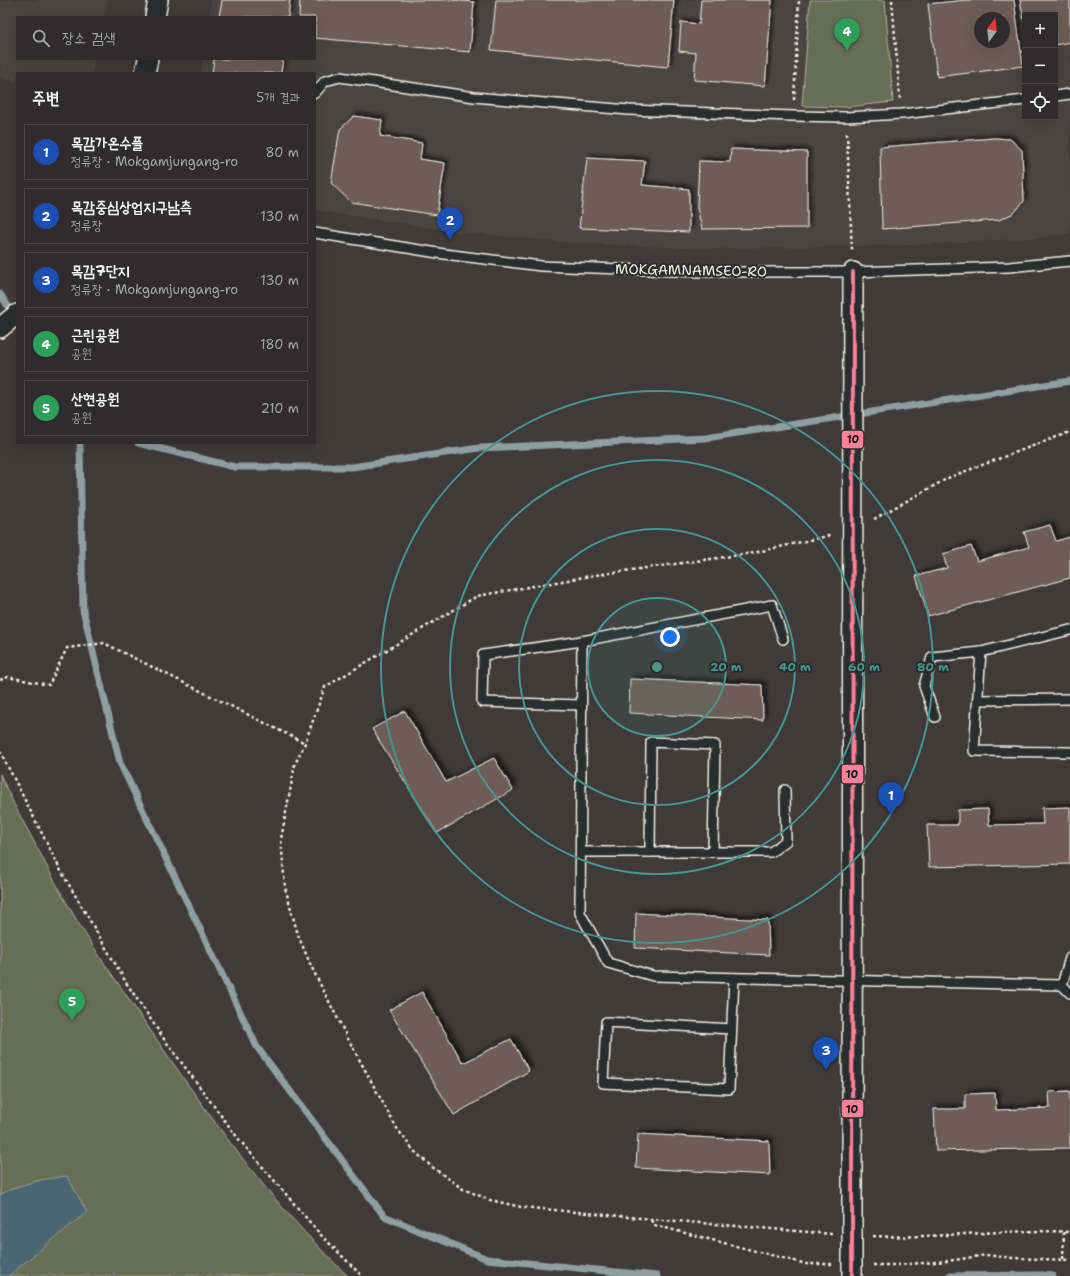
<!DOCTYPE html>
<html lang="ko">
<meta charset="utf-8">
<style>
:root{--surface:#2e2c2c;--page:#3a3838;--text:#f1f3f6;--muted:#a7a7a9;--line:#494848;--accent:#8abfa5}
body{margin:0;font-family:"Shantell Sans","Poor Story",sans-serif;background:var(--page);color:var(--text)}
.controls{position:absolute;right:12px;top:12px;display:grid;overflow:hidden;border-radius:0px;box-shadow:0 4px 16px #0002}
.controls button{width:36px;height:36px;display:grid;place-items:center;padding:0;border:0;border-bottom:1px solid var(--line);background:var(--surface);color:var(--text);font:20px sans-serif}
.compass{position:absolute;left:974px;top:12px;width:36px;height:36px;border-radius:50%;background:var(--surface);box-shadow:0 4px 16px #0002;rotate:15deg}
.you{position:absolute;left:670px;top:637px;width:14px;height:14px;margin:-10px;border:3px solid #fff;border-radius:50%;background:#1a73e8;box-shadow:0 0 0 6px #1a73e833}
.badge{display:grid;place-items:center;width:26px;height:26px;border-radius:50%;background:var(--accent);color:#fff;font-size:13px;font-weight:700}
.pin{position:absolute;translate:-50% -33px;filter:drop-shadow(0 1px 2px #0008)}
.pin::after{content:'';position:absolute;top:21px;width:14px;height:12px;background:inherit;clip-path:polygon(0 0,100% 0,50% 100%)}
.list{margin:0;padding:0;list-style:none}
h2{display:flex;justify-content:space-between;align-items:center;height:52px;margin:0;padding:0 16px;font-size:17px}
h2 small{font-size:13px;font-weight:400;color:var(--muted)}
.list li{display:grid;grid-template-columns:26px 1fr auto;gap:12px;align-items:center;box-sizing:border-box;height:56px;margin:0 8px 8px;padding:0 8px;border:1px solid var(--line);border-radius:0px}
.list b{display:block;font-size:15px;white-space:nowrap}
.list p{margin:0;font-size:13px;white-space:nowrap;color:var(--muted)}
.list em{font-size:13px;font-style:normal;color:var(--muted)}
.icon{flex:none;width:22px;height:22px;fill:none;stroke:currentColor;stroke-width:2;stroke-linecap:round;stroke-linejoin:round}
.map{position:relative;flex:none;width:1070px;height:1276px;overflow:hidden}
.search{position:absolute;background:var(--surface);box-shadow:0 4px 16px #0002;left:16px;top:16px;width:300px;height:44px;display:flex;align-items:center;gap:10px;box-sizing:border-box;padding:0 14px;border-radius:0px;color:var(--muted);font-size:15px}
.panel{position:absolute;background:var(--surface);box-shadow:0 4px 16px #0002;left:16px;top:72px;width:300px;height:372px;border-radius:0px}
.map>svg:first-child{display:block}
</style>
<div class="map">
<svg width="1070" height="1276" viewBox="0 0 1070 1276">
<defs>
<filter id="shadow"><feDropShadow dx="3.5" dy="-3.5" stdDeviation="2" flood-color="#0009"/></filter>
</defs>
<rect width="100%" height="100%" fill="#3e3b3a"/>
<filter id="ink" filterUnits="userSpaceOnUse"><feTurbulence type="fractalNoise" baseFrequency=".025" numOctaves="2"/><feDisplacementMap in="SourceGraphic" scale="8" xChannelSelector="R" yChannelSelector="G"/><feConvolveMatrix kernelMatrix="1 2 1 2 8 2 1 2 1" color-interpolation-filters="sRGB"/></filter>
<g filter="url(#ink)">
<g fill="#4c4543" fill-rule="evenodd">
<polygon points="0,0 107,0 103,17 17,17 17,59 95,59 92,73 17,73 17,82 1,79 0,77"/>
<path d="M211,0h859v233l-35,5 -125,7 -201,4 -134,-6 -118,-11 -142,-22v-137h-114l2,-14h112v-42h-106zM1025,15h30v102h-30zM980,18h24v24h-24z"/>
</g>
<g fill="#686e53" stroke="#aeb09e">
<polygon points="810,0 885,0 893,102 846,107 802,106"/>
<path d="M0,774c11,26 25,51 39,77 8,16 17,33 26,49 24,43 53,83 81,124 61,89 123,178 202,252h-348z"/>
</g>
<path fill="#4b666f" stroke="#8f9e9f" d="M67,1176l20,36 -79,64h-8v-81c20,-12 44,-16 67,-19z"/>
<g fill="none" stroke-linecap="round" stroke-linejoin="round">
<g stroke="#8f9e9f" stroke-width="7">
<polyline points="0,294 14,315"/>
<polyline points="80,443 83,610 120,763 257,1047 384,1216 487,1259 657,1276"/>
<polyline points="138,443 235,467 352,467 479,448 706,438 1070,381"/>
<polyline points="949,1276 1042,1275 1053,1276"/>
</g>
</g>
<g fill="#6e5d57" stroke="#f4f1e8" fill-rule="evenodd" filter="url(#shadow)">
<polygon points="222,0 290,0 288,17 219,17"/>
<polygon points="300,0 451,0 474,2 470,52 315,38 315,17 299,17"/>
<polygon points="496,0 674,0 668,67 491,50"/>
<polygon points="701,0 772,0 765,86 694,80 696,53 679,51 681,22 699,24"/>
<path d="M966,0h48l9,66 -86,11 -9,-73zM980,18h24v24h-24z"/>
<polygon points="1020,0 1070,0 1070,42 1055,45 1055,15 1025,15 1025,25"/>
<polygon points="214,59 283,59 281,73 212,73"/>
<polygon points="354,116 382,120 380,136 422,143 420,159 445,163 437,215 351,202 331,183 340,129"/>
<polygon points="994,138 1010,139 1022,150 1024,201 1014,213 999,220 882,229 880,147"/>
<polygon points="731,149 807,152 807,228 702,229 697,207 699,161 730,162"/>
<polygon points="587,158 645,161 642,185 689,189 689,232 579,228"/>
<polygon points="1050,525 1056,541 1070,537 1070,578 928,616 916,576 947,568 943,554 971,546 977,561 1029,547 1024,532"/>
<polygon points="630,679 762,685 763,720 629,713"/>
<polygon points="405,711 446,782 494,758 513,790 437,833 372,729"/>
<polygon points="1070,807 1070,864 929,867 927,825 958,825 958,810 988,809 989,825 1043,824 1042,808"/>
<polygon points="636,913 768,920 769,955 635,948"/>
<polygon points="422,992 463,1063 511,1039 529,1071 454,1115 389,1010"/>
<polygon points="1070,1091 1070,1148 936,1151 934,1109 965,1109 965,1094 995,1093 996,1110 1050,1108 1049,1092"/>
<polygon points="638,1134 769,1141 770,1175 636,1168"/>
</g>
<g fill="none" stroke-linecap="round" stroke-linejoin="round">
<defs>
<g id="service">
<polyline points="315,93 325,81 340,77 474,97 629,110 793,116 846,117 902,114 1025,100"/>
<polyline points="1055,96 1070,94"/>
<polyline points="315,233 444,254 541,266 700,272 853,272 1009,267 1070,261"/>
<polyline points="783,639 772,605 582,641 580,913 608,963 653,976 1062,985 1070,958"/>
<polyline points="981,652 974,751 1070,752"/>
<polyline points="978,700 1070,699"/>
<polyline points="581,705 482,702 483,655 582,641"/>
<polyline points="935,717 924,686 932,657 981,652 1070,630"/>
<polyline points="581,852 771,852 786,841 785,790"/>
<polyline points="650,852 651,742 715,745 713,852"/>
<polyline points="1062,985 1070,993"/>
<polyline points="732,1029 606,1022 603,1083 729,1089 734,978"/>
</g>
<g id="minor">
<polyline points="155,17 158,0"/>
<polyline points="145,73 148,59"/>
<polyline points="0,328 17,314"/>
<polyline points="852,1224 853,272"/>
</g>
</defs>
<use href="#service" stroke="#f4f1e8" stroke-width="12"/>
<use href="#minor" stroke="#f4f1e8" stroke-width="22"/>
<g stroke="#f4f1e8" stroke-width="2.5" stroke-dasharray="3 3" stroke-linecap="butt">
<polyline points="892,0 900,99"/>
<polyline points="794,100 799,0"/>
<polyline points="847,133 852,252"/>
<polyline points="874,519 950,477 1070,432"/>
<polyline points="0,680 8,677 49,685 67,648 104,643 305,743"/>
<polyline points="0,751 61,871 127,984 164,1039 237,1137 320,1234 362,1276"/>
<polyline points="651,1220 654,1225 806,1264 832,1264"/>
<polyline points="832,1234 651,1219 521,1207 490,1200 463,1189 432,1167 413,1150 396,1127 346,1035 311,966 298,935 285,887 281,839 295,764 305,743 325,687 477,596 596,575 753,553 832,535"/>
<path d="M873,1236c65,3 131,-8 197,-4"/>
<polyline points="1063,1259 1064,1232"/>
<polyline points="873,1265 897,1265 948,1261 986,1255 1013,1258 1070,1260"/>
</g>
<use href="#service" stroke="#2a2d2e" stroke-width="9"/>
<use href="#minor" stroke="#2a2d2e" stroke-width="19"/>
<defs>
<polyline id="minor-bridge" points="852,1276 852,1224"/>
</defs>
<use href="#minor-bridge" stroke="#f4f1e8" stroke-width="22" stroke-linecap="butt"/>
<use href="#minor-bridge" stroke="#2a2d2e" stroke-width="19"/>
<defs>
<polyline id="bus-1" points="852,1276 853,272"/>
</defs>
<use href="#bus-1" stroke="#2a2d2e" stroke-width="7"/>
<use href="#bus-1" stroke="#ff8098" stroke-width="4"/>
</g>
</g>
<circle cx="657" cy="667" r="69" fill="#48958c" fill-opacity=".12"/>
<g fill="none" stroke="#48958c" stroke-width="2">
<circle cx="657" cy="667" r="69"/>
<circle cx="657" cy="667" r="138"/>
<circle cx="657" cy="667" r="207"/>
<circle cx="657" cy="667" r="276"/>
</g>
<g text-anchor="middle" stroke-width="4" stroke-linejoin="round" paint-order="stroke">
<g font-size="14" fill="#f4f1e8" stroke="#2a2d2e">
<text transform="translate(691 270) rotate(1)" y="5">MOKGAMNAMSEO-RO</text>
</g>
</g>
<circle cx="657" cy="667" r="6" fill="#48958c" stroke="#2a2d2e" stroke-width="2"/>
<g font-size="12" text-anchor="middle" font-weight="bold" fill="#48958c" stroke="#2a2d2e" stroke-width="4" stroke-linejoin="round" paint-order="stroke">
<text x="726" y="671">20 m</text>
<text x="795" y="671">40 m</text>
<text x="864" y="671">60 m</text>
<text x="933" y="671">80 m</text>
</g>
<g stroke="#2a2d2e" stroke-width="1.5">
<rect x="841" y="430" width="23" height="19" rx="4" fill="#ff8098"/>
<rect x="841" y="764" width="23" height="20" rx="4" fill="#ff8098"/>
<rect x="841" y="1099" width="23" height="19" rx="4" fill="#ff8098"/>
</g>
<g font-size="11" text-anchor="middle" font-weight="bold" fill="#111">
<text x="853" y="443">10</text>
<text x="852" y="778">10</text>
<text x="852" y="1113">10</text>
</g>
</svg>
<div class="controls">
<button>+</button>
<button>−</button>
<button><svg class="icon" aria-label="locate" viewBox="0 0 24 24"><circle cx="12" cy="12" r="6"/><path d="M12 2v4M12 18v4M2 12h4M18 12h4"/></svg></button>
</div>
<svg class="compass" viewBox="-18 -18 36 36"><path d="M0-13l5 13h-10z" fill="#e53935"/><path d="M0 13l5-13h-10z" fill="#a7a7a9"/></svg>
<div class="you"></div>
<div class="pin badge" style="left:891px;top:815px;background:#1a4fb4">1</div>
<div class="pin badge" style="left:450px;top:240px;background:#1a4fb4">2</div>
<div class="pin badge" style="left:826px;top:1070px;background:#1a4fb4">3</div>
<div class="pin badge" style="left:847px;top:51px;background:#2e9e5b">4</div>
<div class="pin badge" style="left:72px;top:1021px;background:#2e9e5b">5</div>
<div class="search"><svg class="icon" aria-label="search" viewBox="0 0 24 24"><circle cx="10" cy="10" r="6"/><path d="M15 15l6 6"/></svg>장소 검색</div>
<section class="panel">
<h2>주변<small>5개 결과</small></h2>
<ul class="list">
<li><span class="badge" style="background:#1a4fb4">1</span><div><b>목감가온수플</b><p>정류장 · Mokgamjungang-ro</p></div><em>80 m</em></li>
<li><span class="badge" style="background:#1a4fb4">2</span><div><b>목감중심상업지구남측</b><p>정류장</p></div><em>130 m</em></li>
<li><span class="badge" style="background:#1a4fb4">3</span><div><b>목감7단지</b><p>정류장 · Mokgamjungang-ro</p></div><em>130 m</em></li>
<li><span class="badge" style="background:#2e9e5b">4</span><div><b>근린공원</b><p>공원</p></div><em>180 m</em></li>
<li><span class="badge" style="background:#2e9e5b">5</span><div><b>산현공원</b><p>공원</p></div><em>210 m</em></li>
</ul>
</section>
</div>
